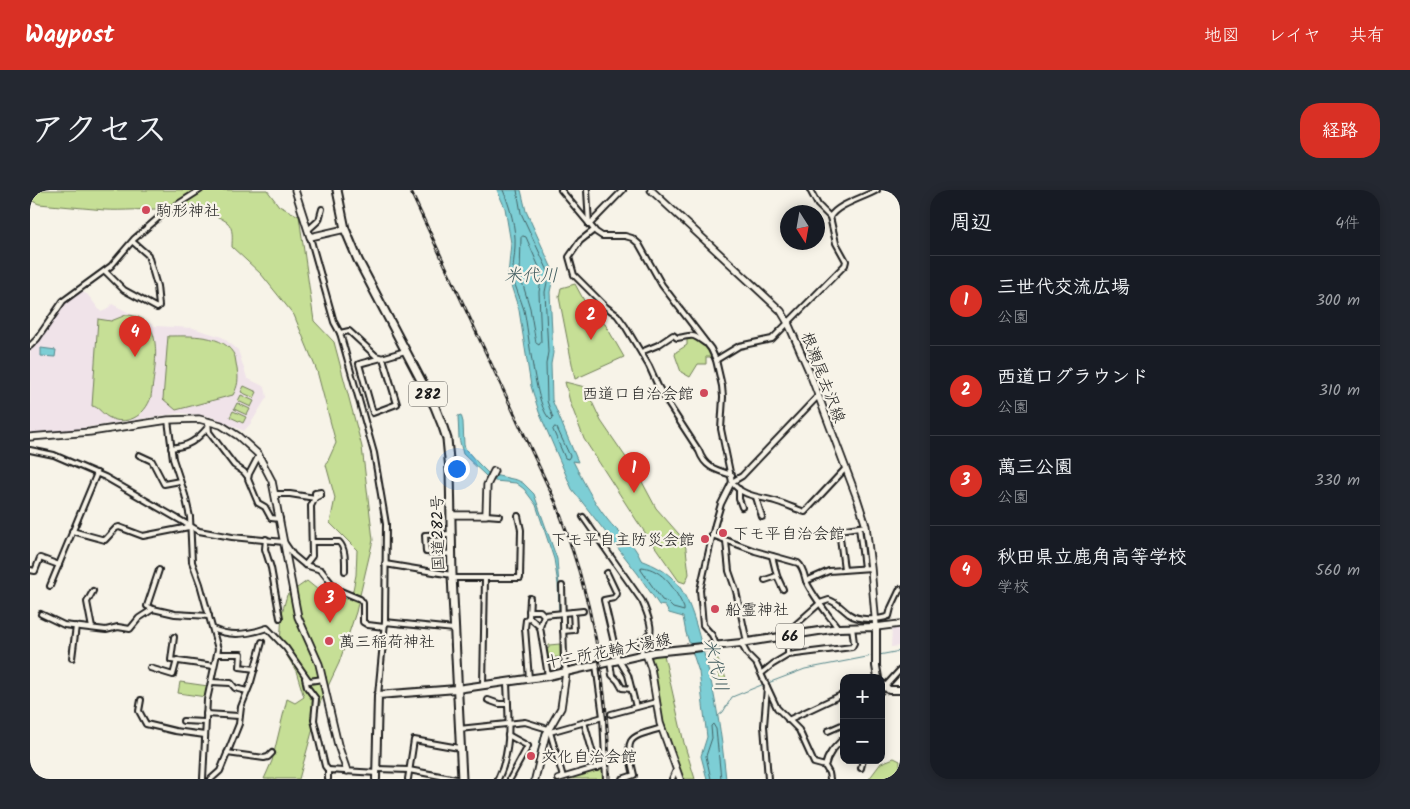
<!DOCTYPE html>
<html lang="ja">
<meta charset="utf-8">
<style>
:root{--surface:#171b24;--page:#242831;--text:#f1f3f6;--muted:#9ea1a6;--line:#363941;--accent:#d93025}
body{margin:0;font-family:Kalam,"Klee One",sans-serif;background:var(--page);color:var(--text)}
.controls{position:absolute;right:15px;bottom:15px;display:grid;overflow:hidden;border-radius:10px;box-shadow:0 2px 12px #0003}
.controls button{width:45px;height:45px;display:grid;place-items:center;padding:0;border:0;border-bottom:1px solid var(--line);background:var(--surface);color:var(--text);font:25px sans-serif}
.compass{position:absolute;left:750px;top:15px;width:45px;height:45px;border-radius:50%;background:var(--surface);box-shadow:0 2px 12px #0003;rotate:169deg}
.you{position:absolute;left:426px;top:278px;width:18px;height:18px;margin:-12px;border:4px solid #fff;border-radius:50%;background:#1a73e8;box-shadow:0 0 0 8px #1a73e833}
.badge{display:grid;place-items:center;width:32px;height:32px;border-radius:50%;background:var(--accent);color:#fff;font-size:16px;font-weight:700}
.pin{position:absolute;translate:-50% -41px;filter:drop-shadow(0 1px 2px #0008)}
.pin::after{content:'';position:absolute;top:26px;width:18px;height:15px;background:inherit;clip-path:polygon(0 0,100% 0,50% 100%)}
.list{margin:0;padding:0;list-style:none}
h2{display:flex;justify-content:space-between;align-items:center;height:65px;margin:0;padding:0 20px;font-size:21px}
h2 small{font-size:16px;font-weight:400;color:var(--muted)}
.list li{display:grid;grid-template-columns:32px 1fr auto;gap:15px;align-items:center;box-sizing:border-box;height:90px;padding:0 20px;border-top:1px solid var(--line)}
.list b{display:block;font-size:19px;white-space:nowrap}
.list p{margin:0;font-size:16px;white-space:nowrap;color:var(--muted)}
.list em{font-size:16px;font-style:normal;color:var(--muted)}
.map{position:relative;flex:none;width:870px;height:589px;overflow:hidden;border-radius:20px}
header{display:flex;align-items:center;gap:30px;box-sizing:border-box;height:70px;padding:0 25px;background:var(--accent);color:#fff}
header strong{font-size:24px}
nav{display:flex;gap:28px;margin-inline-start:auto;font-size:18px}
.intro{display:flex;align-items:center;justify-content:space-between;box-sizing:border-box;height:120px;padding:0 30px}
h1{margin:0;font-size:35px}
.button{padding:12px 22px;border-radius:20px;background:var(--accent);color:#fff;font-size:18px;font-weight:700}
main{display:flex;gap:30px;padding:0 30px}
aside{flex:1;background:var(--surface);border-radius:20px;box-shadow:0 2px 12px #0003}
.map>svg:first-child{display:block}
</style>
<header>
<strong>Waypost</strong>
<nav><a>地図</a><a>レイヤ</a><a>共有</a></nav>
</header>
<div class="intro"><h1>アクセス</h1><a class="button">経路</a></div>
<main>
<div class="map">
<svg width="870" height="589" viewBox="0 0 870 589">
<rect width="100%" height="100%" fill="#f7f3e8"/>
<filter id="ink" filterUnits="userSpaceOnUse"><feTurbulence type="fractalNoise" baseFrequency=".02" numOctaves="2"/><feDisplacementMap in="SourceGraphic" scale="10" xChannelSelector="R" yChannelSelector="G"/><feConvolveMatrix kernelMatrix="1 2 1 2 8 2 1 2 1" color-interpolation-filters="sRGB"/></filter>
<g filter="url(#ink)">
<g fill="#f0e3e9">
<polygon points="51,101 58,105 71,122 76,120 82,114 125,136 163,138 192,147 208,160 217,188 235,197 237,207 221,233 214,241 185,228 172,225 150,223 40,240 0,244 0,160 33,114"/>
<polygon points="870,438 870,456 861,457 862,439"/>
</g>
<g fill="#c6df96" stroke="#717e59">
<path d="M0,0h237l12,16 20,10 15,105 20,21 28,105 11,93 -17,72 -17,51 -19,40 -21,76h-35l8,-18 15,-62 8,4 9,-6 -8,-26 -16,-27 2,-31 5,-18 20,-14 16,13 28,6 5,-25 1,-25 -27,-27 5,-25 -9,-33 10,-22 -19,-72 -23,-56 -33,-41 -29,-27c0,-8 2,-19 -5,-25 -29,-21 -88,-10 -122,-12 -22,-2 -44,-4 -66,-6l-9,-4z"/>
<polygon points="545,94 563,127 575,134 594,167 545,189 529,107 531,98"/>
<path d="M96,125c42,0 28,56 25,82 -6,19 -25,30 -43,20 -7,-4 -9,-10 -16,-11l6,-87 13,2z"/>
<path d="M138,146c20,0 58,-3 67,21 1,4 1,8 2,12 2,10 1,17 -4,26l-57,15 -13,-11z"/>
<path d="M657,146c12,1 21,9 26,21h-7v7h-8l-8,13 -9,-5 -6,-17 1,-3 11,-7z"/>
<polygon points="535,192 555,197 571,231 610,288 626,318 655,351 659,384 655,393 649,391 607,331 554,249 540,212"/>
<polygon points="214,196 227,202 224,208 211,202"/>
<polygon points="211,205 224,211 221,217 208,211"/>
<polygon points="207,213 220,219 217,225 204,219"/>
<polygon points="203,221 216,227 213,233 200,227"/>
<polygon points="530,454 530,467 517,468 516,459 519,458 519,455"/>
<polygon points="634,465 654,553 665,589 652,589 631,525 621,469 623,466"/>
<polygon points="685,468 687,468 699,495 696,500 688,485"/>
<polygon points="150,492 178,496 176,507 148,503"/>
<polygon points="864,568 870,571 870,589 839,589 851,573"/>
<polygon points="574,577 574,589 534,589"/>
</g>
<g fill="#7dced5" stroke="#56878b">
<path d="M467,0h24l5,21 28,62 -4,19 3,61 -2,11 1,36 26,62 -5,-1c10,20 20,40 34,58 12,16 26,21 34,41 16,6 31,14 40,29 10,16 15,35 20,54 14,47 20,87 25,136h-19l-6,-23 6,-19 -8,-65 -13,-39 -3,-16 -14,-4 -4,-7 -6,-1 -21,-31 -66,-85 -33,-77 -8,-26 -12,-76 -11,-34 3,-33 -6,-35z"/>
<polygon points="11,158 26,160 25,167 11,166"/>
<polygon points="431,225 433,232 434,255 436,260 449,274 459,284 487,290 493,293 504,304 527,369 531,422 529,422 528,394 524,369 506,315 494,299 486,293 465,291 456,286 433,264 429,248 428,226"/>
</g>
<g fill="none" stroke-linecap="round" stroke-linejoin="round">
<g stroke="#436366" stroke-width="1">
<path d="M473,0c7,17 13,37 12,56 0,10 -3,21 -2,31 2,11 8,22 11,33 5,22 11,99 27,110l2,-2 -6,-17 -1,-37 2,-12 -3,-60 4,-19 -28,-60 -4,-23"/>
<polygon points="493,46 496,47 512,84 509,102 511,152 509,155 506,153 500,118 490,85 491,48"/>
<polygon points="525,237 527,238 540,266 538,269 535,268 523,240"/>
<path d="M612,377c21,2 34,23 42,41v3l-11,-3 -6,-6 -5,-2 -21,-30z"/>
<polyline points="681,589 676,566 682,548 681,536 683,534 686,539 691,589"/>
</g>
<g stroke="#56878b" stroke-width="1">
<polyline points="530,425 532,479"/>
<polyline points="849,465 870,461"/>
<polyline points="738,493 775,479 842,466"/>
<polyline points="528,516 531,490"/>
<polyline points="688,526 693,522 702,507 734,494"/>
<polyline points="515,537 519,532"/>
<polyline points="511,547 513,540"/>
<polyline points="509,555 510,550"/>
<polyline points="507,563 509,557"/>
<polyline points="501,589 505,577"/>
</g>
<defs>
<g id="street">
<polyline points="531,0 566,42 572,46 595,46 602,48 609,54 632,95 681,159 686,170 692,196 693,207 691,239 702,292 691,314 685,334 670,400 673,435 682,445 686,455"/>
<polyline points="557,0 559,35"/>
<path d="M800,27c8,-13 33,-19 47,-27"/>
<polyline points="559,35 593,0"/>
<polyline points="278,40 289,30 292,19"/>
<path d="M564,40l-14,11 -11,16 5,18 32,32 11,8 8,11 24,40 9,20 11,19 30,46c6,17 17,19 33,24"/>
<polyline points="280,47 304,132 310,143 344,263 356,334 355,432 348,505"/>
<polyline points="75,81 94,100 127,118 129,116 127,96 118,65 103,52"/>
<path d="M310,143l9,-2 27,25 7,2 14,46 -24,9 -14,-49c15,-4 31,-8 46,-13"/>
<polyline points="0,156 7,149 33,111 81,76 104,49 134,23 170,0"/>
<path d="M611,162l17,-7 15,-10 4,3c16,-2 13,-6 28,5"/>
<polyline points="686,170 709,156 742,149 815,75 816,71 806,53 800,27 788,15 780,0"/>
<polyline points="138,230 143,269 155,305 160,327 162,372 170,394 188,459 177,510 173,589"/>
<polyline points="178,231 179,242 204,275 214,282 218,287"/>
<path d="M141,258c18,-2 25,-7 37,-21"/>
<polyline points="0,260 24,265 75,287 169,341 202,347 254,352 263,365 275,375 291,380 306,399 330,409 333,413 333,432 338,435 354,437"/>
<polyline points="109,265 122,271 134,294 150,291"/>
<polyline points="229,265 219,284 218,289 228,313 235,317 241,328 250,329"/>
<path d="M702,292c9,15 32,15 46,20 9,3 18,7 27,10l40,-43"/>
<polyline points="702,292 712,286 788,206"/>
<polyline points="709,299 709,309 712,317"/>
<polyline points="245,304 260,304 285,308 291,305"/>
<polyline points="726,307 732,327"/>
<polyline points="456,325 469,326"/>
<path d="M553,327l59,84c3,7 11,25 8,32 -2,4 -7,5 -9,8l1,14"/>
<polyline points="829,337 834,378"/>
<polyline points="42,341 75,350 86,338 89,337 113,346 159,337"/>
<polyline points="421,344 395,345 396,362 421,364"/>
<path d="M682,345l43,16 43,12c5,4 6,11 8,18 8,17 21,32 32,47"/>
<polyline points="236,349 235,359 241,378 250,428"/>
<polyline points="696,351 699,381 706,401 717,452"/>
<path d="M282,352h27c7,7 6,20 6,29"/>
<polyline points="742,366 747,386 753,399"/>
<polyline points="355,374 422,385"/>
<polyline points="275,375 282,366 281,316 285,308 285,303 291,302 291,305"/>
<polyline points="814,379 809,340 836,336"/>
<polyline points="0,380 5,381 10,368 29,375"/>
<polyline points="577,383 587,404 584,408 574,410 588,470"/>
<polyline points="423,388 490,388 491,340 488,326"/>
<polyline points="735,390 747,386"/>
<polyline points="776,391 799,381 841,378"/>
<polyline points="20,396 67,283"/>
<polyline points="532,396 534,467 536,483"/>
<polyline points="123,419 117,416 129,380"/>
<polyline points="499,421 510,421 514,425"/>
<polyline points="11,424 34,435 76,440 88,437 100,439 109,428 123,419 145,424 179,426"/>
<polyline points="499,427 510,437 518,486"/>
<polyline points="355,432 424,439"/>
<polyline points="510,437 514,425 553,421"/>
<polyline points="62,438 57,412 63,401"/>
<path d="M183,439c17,8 37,5 54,-1l19,20 23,33 14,-2"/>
<polyline points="533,441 544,440 543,422"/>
<path d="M764,446l-2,-8 28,-25 9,-3c9,3 13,9 20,14 9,7 30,6 40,2l2,-8 9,-19"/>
<polyline points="144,447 141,470 184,476"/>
<polyline points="758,447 758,465 822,457 824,453 822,437"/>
<polyline points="711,453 717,464 726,473 747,518 769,540 784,573 795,576"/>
<polyline points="187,464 211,464 210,477 225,479"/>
<polyline points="42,468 46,436"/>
<polyline points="589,470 598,485 606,517"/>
<polyline points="580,472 582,485 588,491 592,498 601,499"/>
<polyline points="566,475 573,527 576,589"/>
<polyline points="120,478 143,485 147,470"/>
<polyline points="732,483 743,474 758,465"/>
<polyline points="275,488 277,497 286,509 284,530 295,576 298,580"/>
<polyline points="499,489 495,438 496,430 499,427 500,408"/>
<polyline points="181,492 201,493 205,498 217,501"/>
<polyline points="453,496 455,388"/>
<polyline points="737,497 734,536 738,589"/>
<polyline points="851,501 870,480"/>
<polyline points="111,510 109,521 116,534 145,541 175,545"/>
<polyline points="458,510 469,514 478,514"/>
<polyline points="176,524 209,526"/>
<polyline points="581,524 626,512"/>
<polyline points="758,530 809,506 814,505"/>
<polyline points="153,531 175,532"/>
<polyline points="554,532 567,578"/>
<polyline points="429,539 495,532 518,539 520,542 573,527"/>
<polyline points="798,541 814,534"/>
<polyline points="520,542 533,587"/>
<polyline points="478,545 498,556 480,589"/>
<polyline points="197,563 234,568 238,567 242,563"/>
<polyline points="831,578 833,570"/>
<polyline points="347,579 379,580 426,589"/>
<polyline points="181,589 190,581 209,534 211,517 221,492 232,452"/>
<polyline points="298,589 298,580 347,583"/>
<polyline points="378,589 384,550 429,558"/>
<path d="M468,589c15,-30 10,-65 9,-97"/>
<polyline points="528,589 575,575"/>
<path d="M592,589l12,-4c-9,-38 -8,-37 28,-47"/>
<polyline points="642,589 646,580"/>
<path d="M800,589l-1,-6 -4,-7c3,-13 10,-19 19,-28"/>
</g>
<g id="secondary">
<polyline points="265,0 280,47 315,39"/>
<polyline points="621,0 751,121 758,133 779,181 827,308 836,336 841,378 846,437 870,434"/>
<polyline points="0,247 60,242 138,230 169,229 191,235 208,246 228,264 242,291 268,427 289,474 308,555 317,581"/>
<polyline points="421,325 456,325 457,295 464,281"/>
<polyline points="616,464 621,478 630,533 650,589"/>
<polyline points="505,589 516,544 531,518 536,483"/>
</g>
<g id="primary">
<polyline points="851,493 859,500 870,500"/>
<polyline points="346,589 348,505 427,499 518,486 624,462 711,453 808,438 846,437 846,476 848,488"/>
</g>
<polyline id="highway" points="307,0 315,39 328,70 405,217 413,237 417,249 420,280 422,385 432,589"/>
</defs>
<use href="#street" stroke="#1c1c1c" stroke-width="8"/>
<use href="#secondary" stroke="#1c1c1c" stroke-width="9"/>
<use href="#primary" stroke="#1c1c1c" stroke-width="10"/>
<use href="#highway" stroke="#1c1c1c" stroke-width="11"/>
<use href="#street" stroke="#f7f3e8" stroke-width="4"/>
<use href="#secondary" stroke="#f7f3e8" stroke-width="5.5"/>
<use href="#primary" stroke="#f7f3e8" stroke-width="6"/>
<use href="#highway" stroke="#f7f3e8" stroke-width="7"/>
<defs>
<path id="rail" d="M380,0l146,313c35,91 53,179 53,276"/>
</defs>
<use href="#rail" stroke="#1c1c1c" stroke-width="3"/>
<use href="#rail" stroke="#f7f3e8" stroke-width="1" stroke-dasharray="4" stroke-linecap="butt"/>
</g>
</g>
<g fill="#d1495b" stroke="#f7f3e8" stroke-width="2">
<circle cx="116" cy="20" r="5"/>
<circle cx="674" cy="203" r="5"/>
<circle cx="693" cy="343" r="5"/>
<circle cx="675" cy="349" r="5"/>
<circle cx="685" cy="419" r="5"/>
<circle cx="299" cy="451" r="5"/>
<circle cx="501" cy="566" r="5"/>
</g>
<g text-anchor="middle" stroke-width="4.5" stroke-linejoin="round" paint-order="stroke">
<g fill="#f7f3e8" stroke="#5e5c59" stroke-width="1">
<rect x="379" y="191.5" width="38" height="25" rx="4"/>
<rect x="746" y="433.5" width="28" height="25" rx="4"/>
</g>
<g font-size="15" font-weight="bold" fill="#1c1c1c">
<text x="398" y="209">282</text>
<text x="760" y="451">66</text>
</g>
<g font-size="16" fill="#1c1c1c" stroke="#f7f3e8" text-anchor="start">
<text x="126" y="26">駒形神社</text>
<text x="664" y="209" text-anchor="end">西道口自治会館</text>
<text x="703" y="349">下モ平自治会館</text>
<text x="665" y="355" text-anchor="end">下モ平自主防災会館</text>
<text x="695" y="425">船霊神社</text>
<text x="309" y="457">萬三稲荷神社</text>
<text x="511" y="572">文化自治会館</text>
</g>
<g font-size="16" fill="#1c1c1c" stroke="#f7f3e8">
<text transform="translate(794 187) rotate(69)" y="6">根瀬尾去沢線</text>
<text transform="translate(407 343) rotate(-91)" y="6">国道282号</text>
<text transform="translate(578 460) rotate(-11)" y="6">十二所花輪大湯線</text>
</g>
<g font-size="18" font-style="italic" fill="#3e5a5d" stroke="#f7f3e8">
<text x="501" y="91">米代川</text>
<text transform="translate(686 475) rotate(76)" y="6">米代川</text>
</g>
</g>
</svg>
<div class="controls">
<button>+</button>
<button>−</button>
</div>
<svg class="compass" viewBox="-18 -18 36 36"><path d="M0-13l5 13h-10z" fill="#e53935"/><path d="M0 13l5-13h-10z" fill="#9ea1a6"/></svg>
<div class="you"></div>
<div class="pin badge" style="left:604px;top:303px">1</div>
<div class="pin badge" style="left:561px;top:150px">2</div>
<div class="pin badge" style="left:300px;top:433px">3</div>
<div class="pin badge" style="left:105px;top:167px">4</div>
</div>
<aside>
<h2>周辺<small>4件</small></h2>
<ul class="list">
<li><span class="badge">1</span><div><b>三世代交流広場</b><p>公園</p></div><em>300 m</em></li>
<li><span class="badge">2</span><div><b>西道口グラウンド</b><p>公園</p></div><em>310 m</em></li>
<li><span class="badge">3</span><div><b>萬三公園</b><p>公園</p></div><em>330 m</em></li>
<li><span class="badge">4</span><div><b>秋田県立鹿角高等学校</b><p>学校</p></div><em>560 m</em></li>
</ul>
</aside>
</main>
